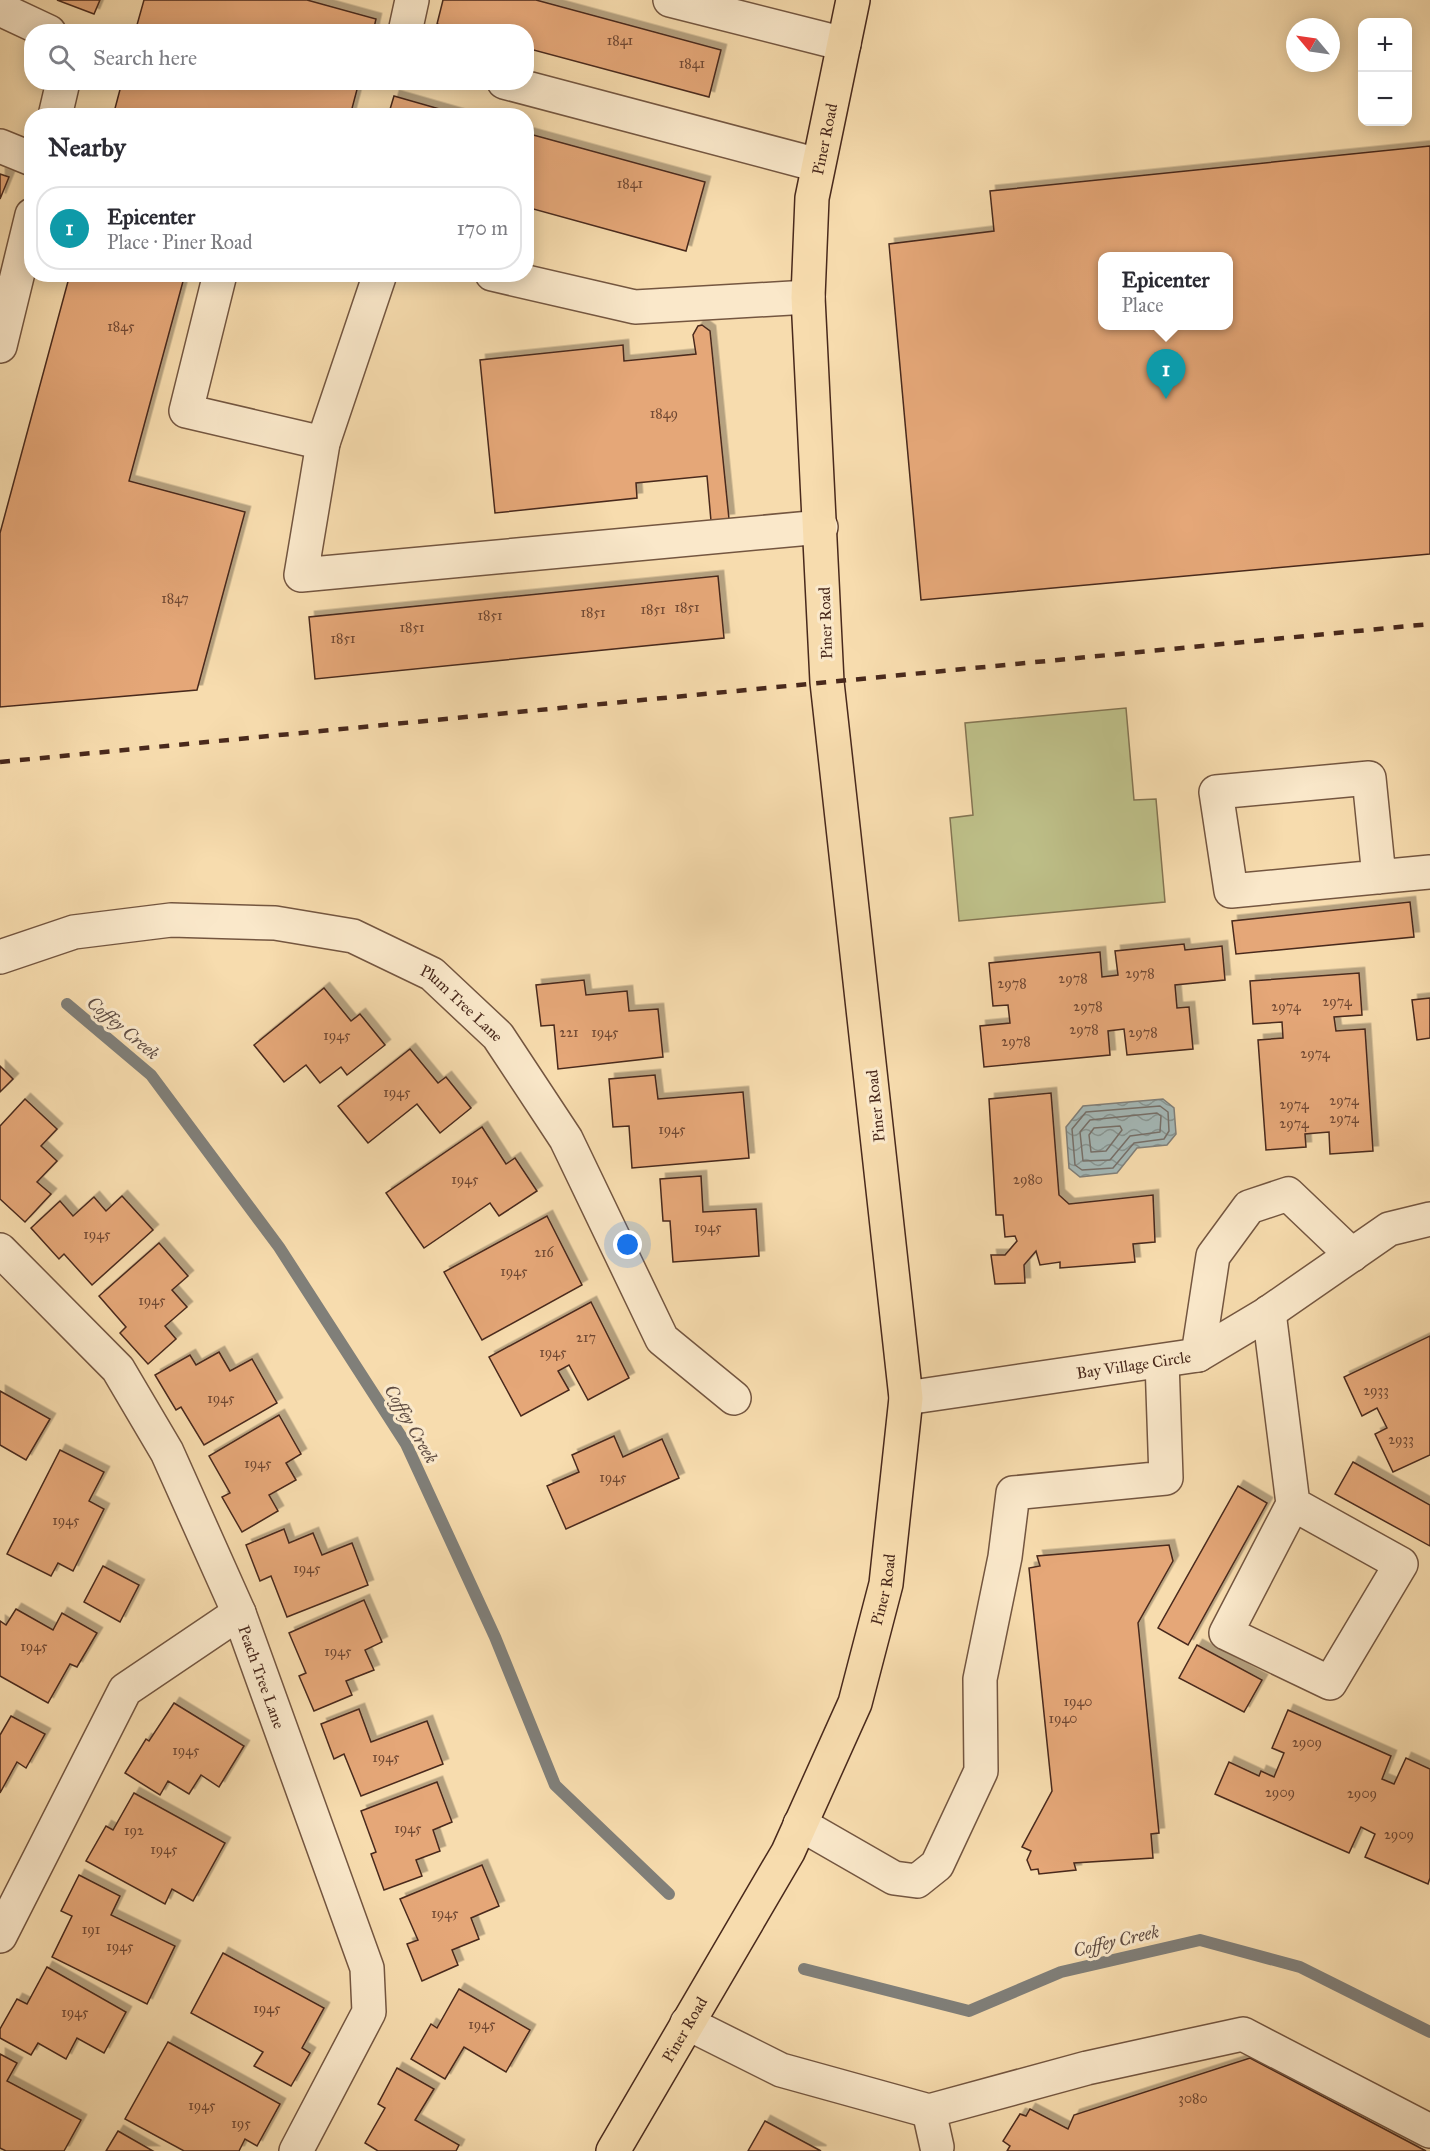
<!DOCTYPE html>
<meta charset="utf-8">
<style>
:root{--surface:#fff;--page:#f2f2f3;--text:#2b2b33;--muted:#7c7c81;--line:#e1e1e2;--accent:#1a73e8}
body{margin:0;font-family:"IM FELL Great Primer",serif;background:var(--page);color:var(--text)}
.controls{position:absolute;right:18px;top:18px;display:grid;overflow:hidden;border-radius:12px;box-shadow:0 3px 15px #0003}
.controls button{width:54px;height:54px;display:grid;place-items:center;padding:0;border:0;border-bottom:2px solid var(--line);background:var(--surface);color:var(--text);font:30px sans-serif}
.compass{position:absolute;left:1286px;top:18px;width:54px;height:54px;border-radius:50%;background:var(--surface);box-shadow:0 3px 15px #0003;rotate:299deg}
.you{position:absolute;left:628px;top:1245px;width:21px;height:21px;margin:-15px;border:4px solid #fff;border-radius:50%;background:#1a73e8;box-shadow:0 0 0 9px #1a73e833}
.badge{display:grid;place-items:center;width:39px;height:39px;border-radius:50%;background:var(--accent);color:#fff;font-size:20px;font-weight:700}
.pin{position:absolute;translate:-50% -50px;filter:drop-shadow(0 2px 3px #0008)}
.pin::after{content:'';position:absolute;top:32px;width:21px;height:18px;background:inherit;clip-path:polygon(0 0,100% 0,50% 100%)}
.popup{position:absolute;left:1098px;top:252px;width:135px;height:78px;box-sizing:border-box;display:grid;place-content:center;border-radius:12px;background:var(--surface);filter:drop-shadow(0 2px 4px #0005);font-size:20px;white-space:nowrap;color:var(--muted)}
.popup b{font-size:22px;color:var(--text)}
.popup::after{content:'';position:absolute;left:50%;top:100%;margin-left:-12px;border:12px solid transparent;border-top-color:var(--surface)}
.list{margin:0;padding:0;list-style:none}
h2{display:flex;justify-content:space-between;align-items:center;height:78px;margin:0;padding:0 24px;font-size:26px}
h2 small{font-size:20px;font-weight:400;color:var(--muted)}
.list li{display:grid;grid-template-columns:39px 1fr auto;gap:18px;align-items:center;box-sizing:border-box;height:84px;margin:0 12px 12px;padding:0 12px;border:2px solid var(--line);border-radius:24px}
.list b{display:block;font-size:22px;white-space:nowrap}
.list p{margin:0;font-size:20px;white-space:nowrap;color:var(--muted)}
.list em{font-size:20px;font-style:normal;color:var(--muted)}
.icon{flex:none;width:33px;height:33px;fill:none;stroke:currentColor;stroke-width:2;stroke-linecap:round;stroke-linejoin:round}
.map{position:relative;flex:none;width:1430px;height:2151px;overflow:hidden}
.search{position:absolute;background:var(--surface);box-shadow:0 3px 15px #0003;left:24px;top:24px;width:510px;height:66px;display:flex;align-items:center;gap:15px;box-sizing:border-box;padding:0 21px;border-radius:24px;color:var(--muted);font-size:22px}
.panel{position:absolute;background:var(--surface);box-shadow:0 3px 15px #0003;left:24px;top:108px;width:510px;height:174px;border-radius:24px}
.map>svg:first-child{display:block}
</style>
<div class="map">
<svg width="1430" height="2151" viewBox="0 0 1430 2151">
<defs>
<pattern id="water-waves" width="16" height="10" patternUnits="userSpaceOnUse" patternTransform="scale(1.5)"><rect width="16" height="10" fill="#a4b8b7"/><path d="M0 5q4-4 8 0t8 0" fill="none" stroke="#889694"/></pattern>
<filter id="shadow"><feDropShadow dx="5.5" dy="-5.5" stdDeviation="0" flood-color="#0004"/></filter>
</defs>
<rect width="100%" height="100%" fill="#f7dcae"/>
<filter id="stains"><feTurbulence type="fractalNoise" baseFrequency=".00333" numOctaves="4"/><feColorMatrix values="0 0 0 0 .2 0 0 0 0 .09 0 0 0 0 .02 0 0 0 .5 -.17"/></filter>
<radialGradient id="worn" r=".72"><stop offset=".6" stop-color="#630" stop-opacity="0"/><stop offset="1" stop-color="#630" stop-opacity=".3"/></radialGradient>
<polygon fill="#bec089" stroke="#847452" stroke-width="1.5" points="1126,708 1134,800 1156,799 1165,902 959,921 950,818 973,815 965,723"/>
<polygon fill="url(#water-waves)" stroke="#807f79" stroke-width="1.5" points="1163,1099 1174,1108 1176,1134 1167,1145 1137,1148 1117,1173 1080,1177 1069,1168 1066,1127 1083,1106"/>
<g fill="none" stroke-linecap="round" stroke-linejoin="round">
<g stroke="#76706a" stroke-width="1.5">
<polygon points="1160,1106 1168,1112 1169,1131 1164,1139 1134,1143 1113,1168 1082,1170 1075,1165 1072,1129 1086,1112"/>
<polygon points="1157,1113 1161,1116 1160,1132 1130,1136 1110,1160 1083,1161 1080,1132 1090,1120"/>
<polygon points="1120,1126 1122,1130 1106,1151 1091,1152 1089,1135 1094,1128"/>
</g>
<g stroke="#807f79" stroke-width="12">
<polyline points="67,1004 151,1075 279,1247 406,1444 495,1637 555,1785 669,1894"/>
<polyline points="804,1969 969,2011 1061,1972 1200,1940 1300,1967 1430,2032"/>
</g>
</g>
<g fill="#e5a778" stroke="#49291c" stroke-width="1.5" fill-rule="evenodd" filter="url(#shadow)">
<polygon points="57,0 100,0 94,14"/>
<polygon points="144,0 307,0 376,19 373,32 135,32"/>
<polygon points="443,0 536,0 721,50 709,97 526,48 526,32 464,32 437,24"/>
<polygon points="122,82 359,82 350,116 113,116"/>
<polygon points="394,96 464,116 388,116"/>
<polygon points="526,133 705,182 686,251 526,207"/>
<path d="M1430,146v408l-509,46 -32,-356 105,-13 -4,-40zM1103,256h126v70h-126z"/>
<polygon points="0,174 9,177 0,199"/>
<polygon points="70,274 185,274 129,481 245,512 197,690 0,707 0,533"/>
<polygon points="702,325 710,331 729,519 711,521 707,476 636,483 637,498 495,513 480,360 623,345 624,361 696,354 693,335 698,326"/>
<polygon points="718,576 724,638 315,679 309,617"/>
<polygon points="1410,902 1414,937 1236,954 1232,921"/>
<polygon points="1184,944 1185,950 1222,946 1225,980 1175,985 1177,1008 1189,1007 1193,1049 1127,1055 1124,1029 1108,1031 1110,1055 984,1067 980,1026 1010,1023 1008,1005 993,1006 989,963 1100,952 1102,977 1118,975 1115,951"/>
<polygon points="1359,973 1362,1015 1334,1017 1336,1031 1365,1029 1373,1151 1330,1154 1329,1132 1305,1134 1306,1147 1266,1150 1258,1040 1283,1038 1282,1022 1253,1024 1250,981"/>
<polygon points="584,980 586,995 627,991 629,1011 658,1009 663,1057 558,1069 554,1025 541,1026 536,985"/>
<polygon points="324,988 351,1021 360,1014 385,1045 347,1075 341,1067 320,1083 306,1065 284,1082 254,1045"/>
<polygon points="1430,998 1430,1038 1417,1040 1412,1000"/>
<polygon points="410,1049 438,1083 446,1077 471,1108 440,1133 417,1104 368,1143 338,1106"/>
<polygon points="0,1066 13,1079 0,1092"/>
<polygon points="655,1075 658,1099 743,1092 749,1158 632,1168 629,1126 613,1127 609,1079"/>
<polygon points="1051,1093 1059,1195 1069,1204 1153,1195 1155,1242 1133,1244 1135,1262 1060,1268 1060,1262 1040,1265 1036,1251 1024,1265 1025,1283 995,1284 991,1255 1005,1255 1017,1241 1015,1236 1005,1237 1003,1215 996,1215 989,1099"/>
<polygon points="25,1099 57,1129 41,1146 57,1161 37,1182 51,1194 25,1222 0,1199 0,1126"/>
<polygon points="482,1127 506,1164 515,1158 537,1191 499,1216 490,1203 424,1248 386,1193"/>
<polygon points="701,1176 703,1212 756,1209 759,1256 673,1262 670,1221 663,1221 660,1179"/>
<polygon points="122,1196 153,1230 92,1285 64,1254 59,1259 31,1228 60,1201 73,1216 94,1197 106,1211"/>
<polygon points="547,1216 582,1285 482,1340 444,1272"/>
<polygon points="159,1243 188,1276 172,1290 187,1307 165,1326 176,1339 148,1364 120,1333 126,1327 99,1296"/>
<polygon points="591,1302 629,1378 588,1400 569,1365 558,1371 569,1390 521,1416 489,1357"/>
<polygon points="1430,1336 1430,1455 1393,1472 1375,1434 1387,1428 1377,1408 1362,1416 1344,1377"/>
<polygon points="219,1352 230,1371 252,1359 277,1403 204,1445 181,1407 176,1410 155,1375 190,1355 196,1365"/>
<polygon points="0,1391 50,1419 26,1460 0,1445"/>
<polygon points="279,1415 301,1454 286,1463 296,1480 269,1495 278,1511 242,1532 222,1497 230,1493 209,1456"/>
<polygon points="614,1436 623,1457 662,1439 679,1478 566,1529 547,1486 579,1472 572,1455"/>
<polygon points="60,1450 104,1472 89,1501 104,1509 73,1571 58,1563 51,1576 7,1554"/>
<polygon points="1353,1462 1430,1505 1430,1546 1335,1494"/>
<polygon points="1238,1486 1267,1503 1188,1645 1158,1628"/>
<polygon points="284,1529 289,1543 313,1533 322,1555 352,1543 368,1585 287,1617 271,1576 260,1581 246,1545"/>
<polygon points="1169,1545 1173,1561 1138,1623 1159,1833 1151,1834 1153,1858 1074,1863 1076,1870 1039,1874 1038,1869 1031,1870 1027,1860 1031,1851 1022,1847 1052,1791 1029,1568 1040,1566 1037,1556"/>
<polygon points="103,1566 139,1585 120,1622 84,1602"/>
<polygon points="364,1600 382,1642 365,1650 374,1670 346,1681 352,1695 314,1711 299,1676 306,1673 289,1633"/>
<polygon points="16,1609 53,1630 62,1613 97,1633 77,1667 70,1664 48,1703 0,1676 0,1621 6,1625"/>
<polygon points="1197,1645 1262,1680 1244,1712 1179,1678"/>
<polygon points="174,1703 244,1746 219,1787 201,1775 189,1794 168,1781 160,1795 125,1773 146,1739 149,1741"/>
<polygon points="359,1709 371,1742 427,1721 443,1764 361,1796 344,1754 334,1759 321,1724"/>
<polygon points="1288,1710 1391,1756 1382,1779 1394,1784 1406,1758 1430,1769 1430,1878 1428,1884 1365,1857 1375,1834 1361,1827 1349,1853 1215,1794 1229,1762 1259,1776 1261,1771 1274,1777 1284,1753 1272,1748"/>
<polygon points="11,1716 45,1734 26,1768 17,1762 0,1793 0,1735"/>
<polygon points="437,1782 452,1822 433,1830 440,1851 416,1860 422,1876 384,1890 371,1854 376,1852 361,1811"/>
<polygon points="134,1793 225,1843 193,1901 172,1889 165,1904 86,1861 106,1826 113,1830"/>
<polygon points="482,1865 499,1906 471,1918 479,1939 452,1950 458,1965 422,1981 407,1944 418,1940 400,1899"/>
<polygon points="79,1875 120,1896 111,1915 175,1946 147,2004 52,1957 72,1916 61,1911"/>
<polygon points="223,1953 324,2008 302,2048 310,2053 291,2086 254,2066 263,2052 191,2013"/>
<polygon points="47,1967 126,2012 104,2053 77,2038 66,2059 38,2043 31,2055 0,2038 0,2029 17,1999 27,2004"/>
<polygon points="459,1989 530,2030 506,2072 464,2047 445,2079 411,2059 431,2024 437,2028"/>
<polygon points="168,2042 280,2104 257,2146 245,2139 239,2151 184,2151 125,2119"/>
<polygon points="0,2054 17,2063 7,2081 81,2120 64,2151 6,2151 0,2148"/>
<polygon points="1250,2058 1426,2151 1007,2151 1010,2146 1003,2141 1020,2114 1026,2116 1030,2109 1068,2129 1074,2115"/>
<polygon points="397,2068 434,2089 415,2120 459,2145 456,2151 378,2151 365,2143 385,2108 378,2104"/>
<polygon points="765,2121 821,2151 748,2151"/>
<polygon points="118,2131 153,2151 106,2151"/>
</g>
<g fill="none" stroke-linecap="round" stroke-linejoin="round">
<defs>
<g id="minor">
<polyline points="670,0 844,44"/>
<polyline points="0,9 49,32"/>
<polyline points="405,32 412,0"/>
<polyline points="504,82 818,165"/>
<polyline points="55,116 63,82"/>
<polyline points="0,146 32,159"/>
<polyline points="220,274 186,411 323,443"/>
<polyline points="380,274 323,443 301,575 821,527"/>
<polyline points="492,274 635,307 808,297"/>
<polyline points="0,346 32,215"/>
<polyline points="1379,877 1369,778 1216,792 1231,891 1430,872"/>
<path id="s1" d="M0,957l74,-25 97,-12 104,3 78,13 79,38 66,62 68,103 96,200 72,59"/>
<path id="s2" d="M0,1250l118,119 49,83 72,161 128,355 2,44 -73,139"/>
<polyline points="1269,1312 1293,1504 1226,1633 1330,1683 1401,1564 1293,1504"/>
<polyline points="1198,1355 1213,1256 1249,1207 1288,1194 1352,1255"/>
<path id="s3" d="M906,1398l292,-43 67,-40 124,-86 41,-10"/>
<polyline points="800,1824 894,1878 917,1881 937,1865 981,1771 980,1679 1005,1557 1013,1493 1166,1478 1162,1361"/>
<polyline points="0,1936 125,1690 239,1613"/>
<polyline points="687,2023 781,2070 929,2111 1087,2068 1243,2034 1430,2131"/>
<polyline points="929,2111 937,2147"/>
</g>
<g id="major">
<path id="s4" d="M613,2151l175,-299 67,-149 31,-119 20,-186 -79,-716 -19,-385 4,-99 41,-198"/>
</g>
</defs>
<use href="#minor" stroke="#745640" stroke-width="36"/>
<use href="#major" stroke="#49291c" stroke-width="36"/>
<use href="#minor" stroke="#fae8ca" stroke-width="33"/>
<use href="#major" stroke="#f7dcae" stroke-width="33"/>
<polyline stroke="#49291c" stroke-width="4.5" stroke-dasharray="10 10" stroke-linecap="butt" points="0,762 1430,624"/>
</g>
<g text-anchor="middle" stroke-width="6" stroke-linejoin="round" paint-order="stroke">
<g font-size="14" fill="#704833">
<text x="620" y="45">1841</text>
<text x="692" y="68">1841</text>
<text x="630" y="188">1841</text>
<text x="121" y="331">1845</text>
<text x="664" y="418">1849</text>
<text x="175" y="603">1847</text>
<text x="687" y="612">1851</text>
<text x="653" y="614">1851</text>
<text x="593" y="617">1851</text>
<text x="490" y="620">1851</text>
<text x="412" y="632">1851</text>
<text x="343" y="643">1851</text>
<text x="1140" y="978">2978</text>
<text x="1073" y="983">2978</text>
<text x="1012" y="988">2978</text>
<text x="1337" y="1006">2974</text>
<text x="1088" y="1011">2978</text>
<text x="1286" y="1011">2974</text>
<text x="1084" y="1034">2978</text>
<text x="569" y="1037">221</text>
<text x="605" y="1037">1945</text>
<text x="1143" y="1037">2978</text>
<text x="337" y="1040">1945</text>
<text x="1016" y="1046">2978</text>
<text x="1315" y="1058">2974</text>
<text x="397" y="1097">1945</text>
<text x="1344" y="1105">2974</text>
<text x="1294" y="1109">2974</text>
<text x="1344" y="1123">2974</text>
<text x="1294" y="1128">2974</text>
<text x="672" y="1134">1945</text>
<text x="465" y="1184">1945</text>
<text x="1028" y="1184">2980</text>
<text x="708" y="1232">1945</text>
<text x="97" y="1239">1945</text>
<text x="544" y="1257">216</text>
<text x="514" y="1276">1945</text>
<text x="152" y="1305">1945</text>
<text x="586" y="1342">217</text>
<text x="553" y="1357">1945</text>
<text x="1376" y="1395">2933</text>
<text x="221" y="1403">1945</text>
<text x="1401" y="1444">2933</text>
<text x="258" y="1468">1945</text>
<text x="613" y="1482">1945</text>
<text x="66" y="1525">1945</text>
<text x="307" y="1573">1945</text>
<text x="34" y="1651">1945</text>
<text x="338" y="1656">1945</text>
<text x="1078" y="1706">1940</text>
<text x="1063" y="1723">1940</text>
<text x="1307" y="1747">2909</text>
<text x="186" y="1755">1945</text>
<text x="386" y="1762">1945</text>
<text x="1280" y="1797">2909</text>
<text x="1362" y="1798">2909</text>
<text x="408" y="1833">1945</text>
<text x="134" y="1835">192</text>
<text x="1399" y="1839">2909</text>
<text x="164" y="1854">1945</text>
<text x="445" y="1918">1945</text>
<text x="91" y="1934">191</text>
<text x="120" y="1951">1945</text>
<text x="267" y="2013">1945</text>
<text x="75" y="2017">1945</text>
<text x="482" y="2029">1945</text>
<text x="1193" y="2103">3080</text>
<text x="202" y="2110">1945</text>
<text x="241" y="2128">195</text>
</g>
<g font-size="16" fill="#49291c" stroke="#fae8ca">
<text dy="6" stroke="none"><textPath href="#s4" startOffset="2085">Piner Road</textPath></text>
<text transform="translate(825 623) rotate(-92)" y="6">Piner Road</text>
<text dy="6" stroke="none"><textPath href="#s1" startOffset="488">Plum Tree Lane</textPath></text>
<text transform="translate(875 1106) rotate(-96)" y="6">Piner Road</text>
<text dy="6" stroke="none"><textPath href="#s3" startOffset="230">Bay Village Circle</textPath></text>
<text dy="6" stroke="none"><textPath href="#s4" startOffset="627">Piner Road</textPath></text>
<text dy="6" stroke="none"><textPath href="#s2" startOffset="508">Peach Tree Lane</textPath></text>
<text dy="6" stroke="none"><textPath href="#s4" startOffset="141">Piner Road</textPath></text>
</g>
<g font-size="18" font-style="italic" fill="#604d43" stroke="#fae8ca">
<text transform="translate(123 1028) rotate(40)" y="6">Coffey Creek</text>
<text transform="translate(411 1424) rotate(60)" y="6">Coffey Creek</text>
<text transform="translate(1116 1941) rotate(-13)" y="6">Coffey Creek</text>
</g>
</g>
<rect width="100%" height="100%" filter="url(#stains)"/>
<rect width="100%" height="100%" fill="url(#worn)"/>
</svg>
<div class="controls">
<button>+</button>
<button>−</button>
</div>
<svg class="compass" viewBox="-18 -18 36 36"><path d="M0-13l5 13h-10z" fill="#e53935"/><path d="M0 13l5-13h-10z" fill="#7c7c81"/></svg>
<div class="you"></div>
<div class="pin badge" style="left:1166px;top:399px;background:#0f9aa8">1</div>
<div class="popup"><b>Epicenter</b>Place</div>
<div class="search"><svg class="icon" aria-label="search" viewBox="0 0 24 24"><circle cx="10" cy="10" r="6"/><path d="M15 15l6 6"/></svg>Search here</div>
<section class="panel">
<h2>Nearby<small></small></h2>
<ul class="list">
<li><span class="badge" style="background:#0f9aa8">1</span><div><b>Epicenter</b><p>Place · Piner Road</p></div><em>170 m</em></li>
</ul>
</section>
</div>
